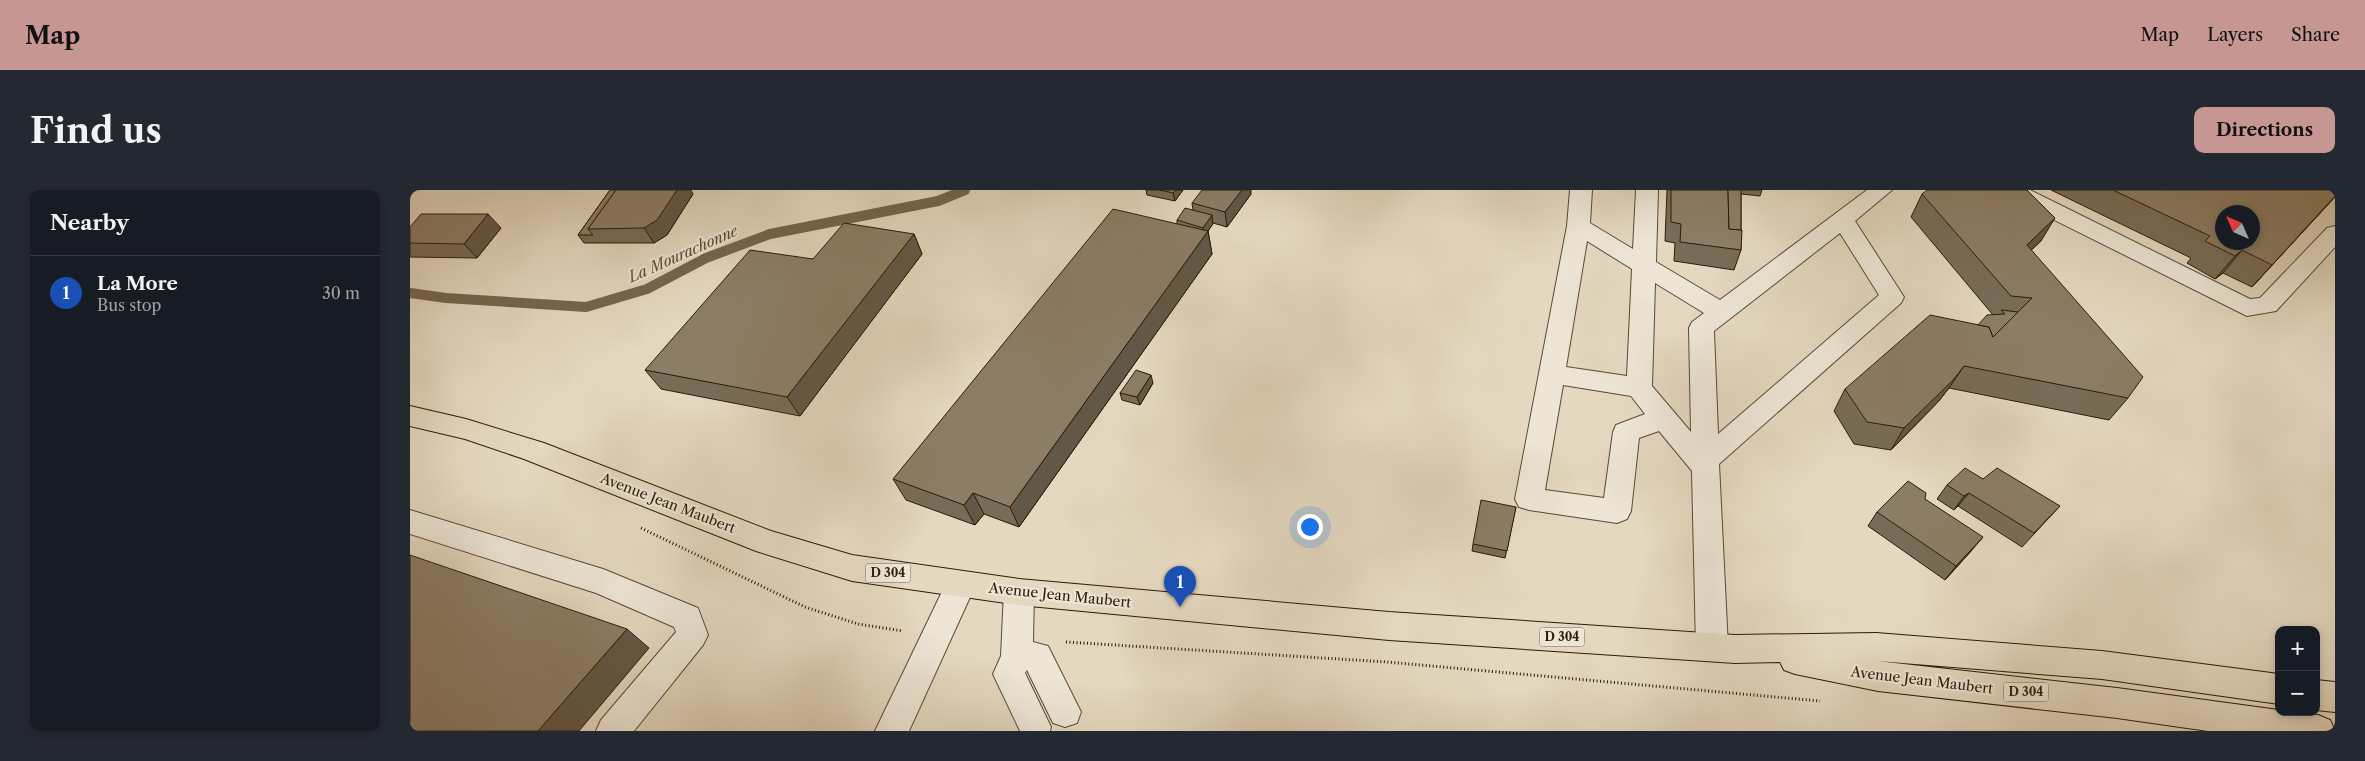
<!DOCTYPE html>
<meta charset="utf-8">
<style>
:root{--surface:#171b24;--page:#242831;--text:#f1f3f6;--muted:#9ea1a6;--line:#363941;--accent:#c59692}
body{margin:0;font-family:"Libre Caslon Text",serif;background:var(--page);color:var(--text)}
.controls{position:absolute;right:15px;bottom:15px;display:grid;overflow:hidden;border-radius:10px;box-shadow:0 2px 8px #0003}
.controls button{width:45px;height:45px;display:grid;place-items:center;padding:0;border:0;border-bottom:1px solid var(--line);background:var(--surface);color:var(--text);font:25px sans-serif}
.compass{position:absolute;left:1805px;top:15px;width:45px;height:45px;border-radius:50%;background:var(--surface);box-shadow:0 2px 8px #0003;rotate:315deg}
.you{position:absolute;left:899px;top:336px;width:18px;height:18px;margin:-12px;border:4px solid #fff;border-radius:50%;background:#1a73e8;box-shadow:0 0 0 8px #1a73e833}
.badge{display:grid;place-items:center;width:32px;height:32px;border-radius:50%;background:var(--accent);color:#fff;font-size:16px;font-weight:700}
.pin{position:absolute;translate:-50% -41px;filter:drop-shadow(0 1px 2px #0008)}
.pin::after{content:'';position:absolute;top:26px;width:18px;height:15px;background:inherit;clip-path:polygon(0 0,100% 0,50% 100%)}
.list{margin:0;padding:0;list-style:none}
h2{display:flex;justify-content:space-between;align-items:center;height:65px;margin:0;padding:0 20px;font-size:21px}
h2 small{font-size:16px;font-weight:400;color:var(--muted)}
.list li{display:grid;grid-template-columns:32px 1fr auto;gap:15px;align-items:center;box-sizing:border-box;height:75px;padding:0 20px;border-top:1px solid var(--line)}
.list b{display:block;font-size:19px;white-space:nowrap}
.list p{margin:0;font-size:16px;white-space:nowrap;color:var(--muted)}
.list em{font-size:16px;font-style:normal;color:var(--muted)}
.map{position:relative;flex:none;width:1925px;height:541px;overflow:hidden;border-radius:10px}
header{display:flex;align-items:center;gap:30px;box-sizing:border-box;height:70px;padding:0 25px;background:var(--accent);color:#111}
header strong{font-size:24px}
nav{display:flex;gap:28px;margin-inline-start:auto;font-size:18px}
.intro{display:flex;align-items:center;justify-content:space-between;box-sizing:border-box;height:120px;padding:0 30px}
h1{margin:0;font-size:35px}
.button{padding:12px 22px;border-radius:10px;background:var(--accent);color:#111;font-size:18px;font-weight:700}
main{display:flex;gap:30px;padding:0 30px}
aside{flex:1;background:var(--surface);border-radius:10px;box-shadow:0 2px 8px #0003}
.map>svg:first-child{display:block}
</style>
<header>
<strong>Map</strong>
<nav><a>Map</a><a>Layers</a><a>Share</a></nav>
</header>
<div class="intro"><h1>Find us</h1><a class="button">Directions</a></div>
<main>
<aside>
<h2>Nearby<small></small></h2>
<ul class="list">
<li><span class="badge" style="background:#1a4fb4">1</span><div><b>La More</b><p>Bus stop</p></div><em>30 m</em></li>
</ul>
</aside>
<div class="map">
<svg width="1925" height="541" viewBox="0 0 1925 541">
<rect width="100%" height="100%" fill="#e4d8c0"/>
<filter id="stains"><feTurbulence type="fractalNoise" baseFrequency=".004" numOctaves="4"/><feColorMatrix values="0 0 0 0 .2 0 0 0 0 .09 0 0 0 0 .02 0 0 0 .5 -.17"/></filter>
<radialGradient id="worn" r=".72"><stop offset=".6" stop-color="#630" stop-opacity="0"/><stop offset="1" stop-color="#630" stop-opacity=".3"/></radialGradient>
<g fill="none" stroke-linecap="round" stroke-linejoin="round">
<polyline stroke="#75664f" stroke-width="10" points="0,103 36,108 176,117 237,99 296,68 360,44 528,11 555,0"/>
<defs>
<g id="minor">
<path d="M1160,0h22l-2,33 43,26 3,-59h22l-2,72 64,38 147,-110h25l-37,31 49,76 -3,6 -182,161 9,183 -5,10 -11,4 -11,-4 -5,-10 -4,-176 -33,-40 -20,7 -8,73 -4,8 -10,4 -88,-13 -10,-3 -4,-8 52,-273zM1430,43l39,62 -161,139 -4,-103zM1177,51l45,28 -5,107 -61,-9zM1245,93l49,30 -12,9 -3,6 2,104 -39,-46zM1153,195l68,11 14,18 -29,11 -3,7 -9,66 -59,-8z"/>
<polygon points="1591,0 1620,0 1840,109 1850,108 1917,38 1925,36 1925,57 1866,121 1837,126 1594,5"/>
<polygon points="0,320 193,379 288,418 298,445 293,455 224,541 186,541 191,530 266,442 264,437 186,403 0,344"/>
<polygon points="551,381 562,385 566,394 499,541 465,541 540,385"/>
<polygon points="609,389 620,393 624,402 623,452 638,456 671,522 667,533 655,537 643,533 617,480 615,483 641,537 640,541 610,541 583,484 591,466 594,402 598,393"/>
</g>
<g id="major">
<polygon points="0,216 56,229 134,253 361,341 442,365 609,389 979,422 1325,445 1466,443 1692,461 1869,484 1869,514 1692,489 1467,471 1707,498 1869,520 1869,522 1908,525 1920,530 1925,541 1798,541 1707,528 1468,501 1385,484 1374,480 1370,472 1325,473 979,450 609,415 442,391 346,361 114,269 55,249 0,236"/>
<polygon points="1906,490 1925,492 1925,522 1906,520"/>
</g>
</defs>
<use href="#minor" stroke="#5a4a34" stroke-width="2"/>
<use href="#major" stroke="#2c1b05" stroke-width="2"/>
<g stroke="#2c1b05" stroke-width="3" stroke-dasharray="1 2.5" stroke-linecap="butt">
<polyline points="231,338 395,417 448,434 493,441"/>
<polyline points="656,452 977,472 1410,511"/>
</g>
<use href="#minor" fill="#ede6d6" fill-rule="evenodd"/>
<use href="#major" fill="#e4d8c0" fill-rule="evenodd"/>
</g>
<g fill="#786c58" stroke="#2c1b05">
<polygon points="200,0 283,4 257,45 244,53 174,53 168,45"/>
<polygon points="736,0 773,0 765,11 737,5"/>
<polygon points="1257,0 1352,0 1350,6 1331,4 1331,60 1324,80 1264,71 1265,53 1255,51"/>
<polygon points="1641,0 1925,0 1925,7 1842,97 1813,83 1805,89 1777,73 1781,68"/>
<polygon points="841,4 817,37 803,33 798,41 802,64 609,337 574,324 565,335 496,310 483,289 767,34 767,30 783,20 782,13"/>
<polygon points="1512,4 1631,51 1621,60 1718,208 1699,230 1539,198 1528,212 1481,260 1444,254 1424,221 1435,199 1568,135 1583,125 1501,27"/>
<polygon points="0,37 91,38 67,68 0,67"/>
<polygon points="504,44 512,64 390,226 251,199 235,180 403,69"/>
<polygon points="743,193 730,215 712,210 710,203"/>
<polygon points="1573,289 1650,316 1612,357 1548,316 1544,320 1527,309 1537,295"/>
<polygon points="1515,309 1562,360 1535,390 1458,336 1467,322"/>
<polygon points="1106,317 1095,368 1062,361 1063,354"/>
</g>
<g fill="#625847" stroke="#2c1b05">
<polygon points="267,0 281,0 283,4 257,45 244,53 234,38"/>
<polygon points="766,0 773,0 765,11 763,3"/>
<polygon points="831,0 841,0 841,4 817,37 815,22"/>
<polygon points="1925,6 1925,7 1842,97 1862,75"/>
<polygon points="78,24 91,38 67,68 54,54"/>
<polygon points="802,25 803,34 794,46 793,38"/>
<polygon points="1645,28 1631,51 1603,77 1617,55"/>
<polygon points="798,41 802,64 609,337 600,317"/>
<polygon points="504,44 512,64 390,226 377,207"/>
<polygon points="1832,60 1813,83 1805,89 1825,66"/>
<polygon points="1554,176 1539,198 1528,212 1481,260 1494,238"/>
<polygon points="741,185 743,193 730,215 727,207"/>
<polygon points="563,303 574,324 565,335 554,315"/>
<polygon points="1559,303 1548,316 1544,320 1554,306"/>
<polygon points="1573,347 1562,360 1535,390 1546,376"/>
<polygon points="217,439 239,458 169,541 128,541"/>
</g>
<g fill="#8c7d66" stroke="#2c1b05" fill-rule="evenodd">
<polygon points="200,0 206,0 178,39 183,45 168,45"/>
<polygon points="206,0 267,0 247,30 234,38 178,39"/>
<polygon points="750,0 766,0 763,3"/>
<polygon points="792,0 832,0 815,22 782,13"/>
<polygon points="1261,0 1318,0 1319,39 1332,40 1331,60 1270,52 1271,34 1261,32"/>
<polygon points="1318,0 1331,0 1331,40 1319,39"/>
<polygon points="1517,0 1617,0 1645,28 1617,55 1733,187 1718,208 1554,176 1543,190 1494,238 1457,232 1435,199 1520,125 1579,137 1583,147 1622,108 1601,106 1512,4"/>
<path d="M1703,0h222v6l-63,69 -30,-15 -7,6 -30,-15 5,-5zM1812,22h30v30h-30z"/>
<polygon points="775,18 802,25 793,38 767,30"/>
<polygon points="703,19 798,41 600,317 563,303 554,315 483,289"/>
<polygon points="11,24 78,24 54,54 0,53 0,37"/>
<polygon points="434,33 504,44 377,207 235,180 340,60 403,69"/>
<polygon points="1591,120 1608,122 1583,147 1579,137 1568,135 1577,125 1595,124"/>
<polygon points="726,180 741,185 727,207 710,203"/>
<polygon points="1555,278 1573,289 1587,278 1650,316 1624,343 1559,303 1554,306 1537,295"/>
<polygon points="1498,291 1516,303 1515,309 1573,347 1546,376 1467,322"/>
<polygon points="1071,310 1106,317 1097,361 1063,354"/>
<polygon points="0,365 217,439 128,541 0,541"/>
</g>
<g text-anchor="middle" stroke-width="4.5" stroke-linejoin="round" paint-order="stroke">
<g fill="#ede6d6" stroke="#665844" stroke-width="1">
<rect x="455.5" y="373.5" width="45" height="19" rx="4"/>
<rect x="1129.5" y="437.5" width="45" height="19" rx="4"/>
<rect x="1593.5" y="492.5" width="45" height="19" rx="4"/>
</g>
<g font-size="12" font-weight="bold" fill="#2c1b05">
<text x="478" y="387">D 304</text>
<text x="1152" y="451">D 304</text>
<text x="1616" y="506">D 304</text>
</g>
<g font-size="14" fill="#2c1b05" stroke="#ede6d6">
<text transform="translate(258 313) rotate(21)" y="5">Avenue Jean Maubert</text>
<text transform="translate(650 405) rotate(6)" y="5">Avenue Jean Maubert</text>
<text transform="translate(1512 490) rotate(7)" y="5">Avenue Jean Maubert</text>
</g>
<g font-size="15" font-style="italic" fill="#5c4d36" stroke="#ede6d6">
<text transform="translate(273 64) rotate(-24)" y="5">La Mourachonne</text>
</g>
</g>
<rect width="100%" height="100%" filter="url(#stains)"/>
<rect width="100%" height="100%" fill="url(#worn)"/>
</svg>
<div class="controls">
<button>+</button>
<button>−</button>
</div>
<svg class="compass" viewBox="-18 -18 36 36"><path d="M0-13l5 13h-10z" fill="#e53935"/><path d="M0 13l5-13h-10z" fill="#9ea1a6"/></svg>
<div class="you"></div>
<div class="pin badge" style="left:770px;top:417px;background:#1a4fb4">1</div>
</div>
</main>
